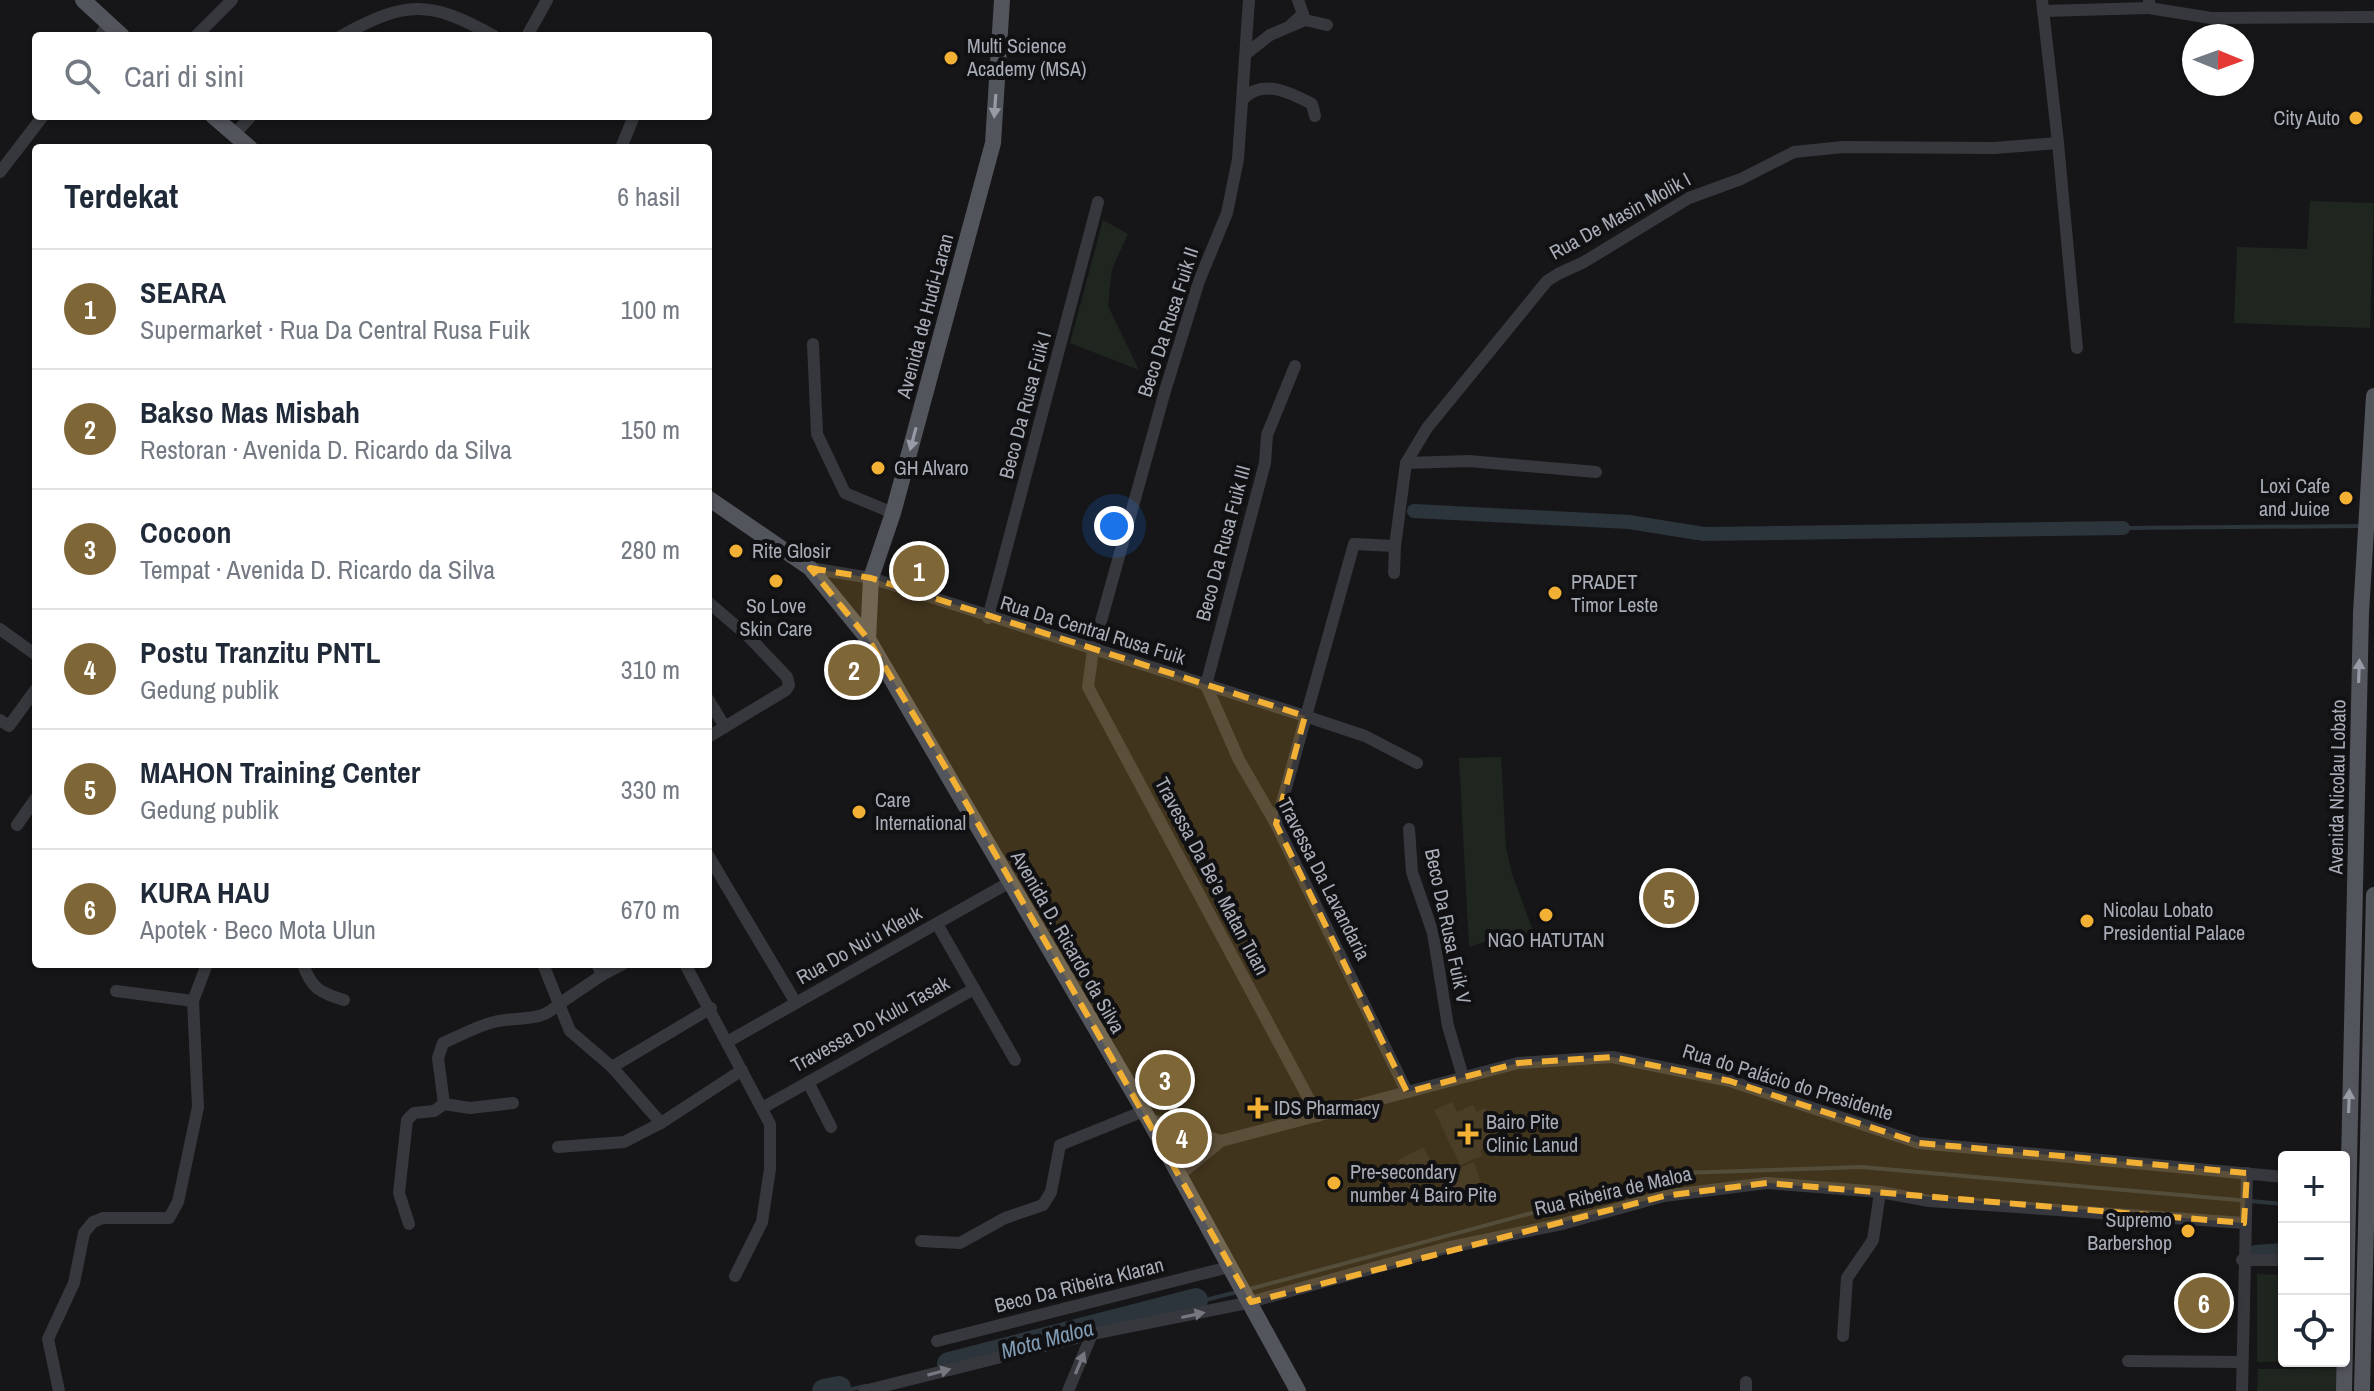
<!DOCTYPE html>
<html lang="id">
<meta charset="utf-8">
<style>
:root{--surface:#fff;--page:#f2f2f3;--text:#1f2937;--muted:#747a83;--line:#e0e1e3;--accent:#7e6636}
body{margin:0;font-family:"Archivo Narrow",sans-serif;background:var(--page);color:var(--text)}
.controls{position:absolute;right:24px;bottom:24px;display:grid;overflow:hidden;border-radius:8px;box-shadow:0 2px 6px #0004}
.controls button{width:72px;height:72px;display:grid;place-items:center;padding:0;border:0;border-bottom:2px solid var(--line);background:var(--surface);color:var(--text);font:40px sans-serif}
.compass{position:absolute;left:2182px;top:24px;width:72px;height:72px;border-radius:50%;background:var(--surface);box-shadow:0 2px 6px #0004;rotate:91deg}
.you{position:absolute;left:1114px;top:526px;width:28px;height:28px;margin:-20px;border:6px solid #fff;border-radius:50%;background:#1a73e8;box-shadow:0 0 0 12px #1a73e833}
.badge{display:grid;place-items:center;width:52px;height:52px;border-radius:50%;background:var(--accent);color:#fff;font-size:26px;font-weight:700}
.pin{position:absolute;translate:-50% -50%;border:4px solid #fff;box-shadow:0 2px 8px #0006}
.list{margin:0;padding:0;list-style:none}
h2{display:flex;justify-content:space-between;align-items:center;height:104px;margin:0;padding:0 32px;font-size:34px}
h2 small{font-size:26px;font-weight:400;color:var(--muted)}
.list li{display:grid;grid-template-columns:52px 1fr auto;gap:24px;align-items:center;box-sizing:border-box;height:120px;padding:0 32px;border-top:2px solid var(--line)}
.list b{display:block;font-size:30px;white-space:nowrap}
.list p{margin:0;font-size:26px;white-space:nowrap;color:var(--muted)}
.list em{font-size:26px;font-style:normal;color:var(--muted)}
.icon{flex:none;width:44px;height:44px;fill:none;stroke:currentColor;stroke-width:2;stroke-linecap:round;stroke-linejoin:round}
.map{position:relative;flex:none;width:2374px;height:1391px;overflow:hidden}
.search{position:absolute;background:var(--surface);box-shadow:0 2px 6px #0004;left:32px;top:32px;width:680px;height:88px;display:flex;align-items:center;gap:20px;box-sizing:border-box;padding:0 28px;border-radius:8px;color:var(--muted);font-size:30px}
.panel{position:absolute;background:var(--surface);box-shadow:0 2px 6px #0004;left:32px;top:144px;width:680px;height:824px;border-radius:8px}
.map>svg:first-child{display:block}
</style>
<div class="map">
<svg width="2374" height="1391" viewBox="0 0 2374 1391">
<rect width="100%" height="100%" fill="#161618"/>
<g fill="#222225">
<polygon points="1452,1102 1457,1112 1473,1105 1477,1112 1485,1108 1495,1131 1485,1137 1489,1146 1480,1151 1482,1156 1460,1165 1434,1110"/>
<polygon points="1423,1147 1435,1169 1409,1182 1398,1160"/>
<polygon points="1474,1162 1481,1183 1447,1196 1439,1176"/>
</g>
<g fill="#1e261f">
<polygon points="2310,201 2374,203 2370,328 2234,323 2237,247 2307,249"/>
<polygon points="1103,220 1128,234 1112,269 1108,306 1139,370 1070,343"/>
<polygon points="1501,757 1506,847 1512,874 1537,941 1503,952 1500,937 1469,947 1459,758"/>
<polygon points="2257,1274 2284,1275 2284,1361 2298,1361 2257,1362"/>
<polygon points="2340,1368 2339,1391 2257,1391 2258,1369"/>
</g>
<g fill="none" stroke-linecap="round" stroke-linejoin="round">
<g stroke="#2c353c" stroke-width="4">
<polyline points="2123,528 2361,526"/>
<polyline points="1246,1290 1680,1173 1861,1167 2284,1204"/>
<polyline points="1102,1326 1237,1292"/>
<polyline points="844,1391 865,1386"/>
</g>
<g stroke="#2c353c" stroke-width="14">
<polyline points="1414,511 1629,522 1704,534 2123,528"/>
<polyline points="2255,1252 2284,1250"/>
</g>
<g stroke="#2c353c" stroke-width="24">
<polyline points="949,1364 1196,1300"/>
<polyline points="824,1391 839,1388"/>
</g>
<g stroke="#37383d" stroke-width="12">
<polyline points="1249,0 1238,159 1227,213 1199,281 1165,391 1093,650 1088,687 1318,1116"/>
<polyline points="2149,8 2211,18 2374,17"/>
<polyline points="2043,11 2149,8 2149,0"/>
<polyline points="1292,24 1303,14 1298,0"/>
<polyline points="100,36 108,24"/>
<polyline points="196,36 232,0"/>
<path d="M341,36c66,-36 88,-36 153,0"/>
<polyline points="527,36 547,0"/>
<polyline points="1247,53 1270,35 1305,20 1327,25"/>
<path d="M1243,99c20,-21 48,-6 69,5l3,12"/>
<polyline points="235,134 251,116"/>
<polyline points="2058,143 2077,348"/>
<polyline points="621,148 634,116"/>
<polyline points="0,172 43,116"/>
<polyline points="813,344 817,434 845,493 893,513"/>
<polyline points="1295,366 1267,435 1265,463 1206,685 1239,760 1276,824 1407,1092"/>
<polyline points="1406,463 1469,461 1596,472"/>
<polyline points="810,568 871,578 1305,716 1365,736 1417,763"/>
<polyline points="1394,573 1395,546"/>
<polyline points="708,602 749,637 787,677 789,685 786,690 708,737"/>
<polyline points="988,618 1098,202"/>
<polyline points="0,629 36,655"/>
<polyline points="708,699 725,727"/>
<polyline points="0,720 9,726 36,689"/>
<polyline points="1276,824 1354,544 1395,546 1406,463 1427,428 1547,281 1558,274 1584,262 1689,198 1741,179 1794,152 1843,147 1994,148 2058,143 2042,0"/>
<polyline points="17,825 36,798"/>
<polyline points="1409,829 1412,872 1433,933 1448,1026 1463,1077"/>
<polyline points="708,855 796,1003"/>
<polyline points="937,924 1015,1060"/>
<path d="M303,964c8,24 17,29 41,36"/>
<polyline points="597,964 602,975 623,964"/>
<polyline points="685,964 770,1124 770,1169 762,1222 735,1276"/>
<polyline points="602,975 559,1004 570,1031 612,1067 661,1123 742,1070"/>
<polyline points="116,991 193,1001"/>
<polyline points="727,1042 1010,882"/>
<polyline points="612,1067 711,1008"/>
<polyline points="808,1082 831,1127"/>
<path d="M513,1103l-43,5 -26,-4 -6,-46 5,-15c19,-8 41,-21 62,-23 23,-3 36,1 54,-16l-16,-40"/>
<polyline points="764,1107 972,990"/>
<polyline points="1149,1119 1221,1141 1518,1063 1612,1057 1730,1081 1919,1143 2284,1177"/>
<polyline points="558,1147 624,1142 661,1123"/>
<polyline points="1178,1176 1221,1141"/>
<polyline points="409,1224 399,1193 407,1120 414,1113 434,1111 444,1104"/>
<polyline points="921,1241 960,1243 1005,1218 1043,1205 1051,1192 1060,1145 1144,1111"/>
<polyline points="2242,1260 2284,1260"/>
<polyline points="1843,1336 1847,1278 1873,1240 1880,1192"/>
<polyline points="937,1341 1229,1267"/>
<polyline points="2128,1361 2242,1362"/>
<polyline points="59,1391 48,1339 74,1283 84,1233 93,1222 103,1218 169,1218 178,1202 198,1107 193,1001 207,964"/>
<polyline points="864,1391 1092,1334 1247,1303 1446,1248 1562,1224 1664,1196 1767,1183 1880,1192 1929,1201 2244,1223"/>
<polyline points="1068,1391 1092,1334"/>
<polyline points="1746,1391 1746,1382"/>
<polyline points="2242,1391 2247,1173"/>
</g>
<g stroke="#53555c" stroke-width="16">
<polyline points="83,0 122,36"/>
<polyline points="213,116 250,148"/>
<polyline points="708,498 810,568 868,639 1144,1111 1298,1391"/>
<polyline points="868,639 871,578 893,513 993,143 1002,0"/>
<polyline points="2344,1391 2361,613 2374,396"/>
<polyline points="2362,1391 2374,895"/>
</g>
</g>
<defs><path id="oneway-solid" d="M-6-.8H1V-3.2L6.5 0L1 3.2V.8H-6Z" transform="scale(2)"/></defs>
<g fill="#979ba6">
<use href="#oneway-solid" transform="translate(995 106) rotate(94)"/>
<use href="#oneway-solid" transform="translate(913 439) rotate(105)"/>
<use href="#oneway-solid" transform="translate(2359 671) rotate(-88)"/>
<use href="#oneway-solid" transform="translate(2349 1101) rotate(-88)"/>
</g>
<g fill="#757881">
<use href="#oneway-solid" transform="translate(1193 1315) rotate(-12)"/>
<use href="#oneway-solid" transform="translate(1080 1363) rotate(-67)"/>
<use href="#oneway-solid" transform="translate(939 1372) rotate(-15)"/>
</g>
<path fill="#f2b134" fill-opacity="0.2" stroke="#f2b134" stroke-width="6" stroke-dasharray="16 10" stroke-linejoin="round" d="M810,568l61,10 434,138 -29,108 131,268 111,-29 94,-6 118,24 189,62 328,30 -3,50 -477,-40 -103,13 -413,106 -298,-522 -85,-141z"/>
<g fill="#f2b134" stroke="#111113" stroke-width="3">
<circle cx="951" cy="58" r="8"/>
<circle cx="2356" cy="118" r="8"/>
<circle cx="878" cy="468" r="8"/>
<circle cx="2346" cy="498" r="8"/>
<circle cx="736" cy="551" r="8"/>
<circle cx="776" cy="581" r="8"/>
<circle cx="1555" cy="593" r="8"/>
<circle cx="859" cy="812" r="8"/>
<circle cx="1546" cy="915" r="8"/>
<circle cx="2087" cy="921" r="8"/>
<path d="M1254 1096h8v8h8v8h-8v8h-8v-8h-8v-8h8z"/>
<path d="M1464 1122h8v8h8v8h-8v8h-8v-8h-8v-8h8z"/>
<circle cx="1334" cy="1183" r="8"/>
<circle cx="2188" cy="1231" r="8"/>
</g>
<g text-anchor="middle" stroke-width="8" stroke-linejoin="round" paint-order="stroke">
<g font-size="20" fill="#a8adb8" stroke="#111113" text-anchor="start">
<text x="967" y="53">Multi Science<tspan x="967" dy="23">Academy (MSA)</tspan></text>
<text x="2340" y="125" text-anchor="end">City Auto</text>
<text x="894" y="475">GH Alvaro</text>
<text x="2330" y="493" text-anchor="end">Loxi Cafe<tspan x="2330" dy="23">and Juice</tspan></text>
<text x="752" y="558">Rite Glosir</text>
<text x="1571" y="589">PRADET<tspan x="1571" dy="23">Timor Leste</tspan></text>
<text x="776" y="613" text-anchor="middle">So Love<tspan x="776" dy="23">Skin Care</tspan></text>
<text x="875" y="807">Care<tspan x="875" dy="23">International</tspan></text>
<text x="2103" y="917">Nicolau Lobato<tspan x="2103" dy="23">Presidential Palace</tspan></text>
<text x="1546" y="947" text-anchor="middle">NGO HATUTAN</text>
<text x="1274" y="1115">IDS Pharmacy</text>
<text x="1486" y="1129">Bairo Pite<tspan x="1486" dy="23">Clinic Lanud</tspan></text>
<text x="1350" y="1179">Pre-secondary<tspan x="1350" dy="23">number 4 Bairo Pite</tspan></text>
<text x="2172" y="1227" text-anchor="end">Supremo<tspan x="2172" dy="23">Barbershop</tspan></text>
</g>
<g font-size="20" fill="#a8adb8" stroke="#111113">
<text transform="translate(1620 216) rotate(-29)" y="7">Rua De Masin Molik I</text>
<text transform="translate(925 316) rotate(-75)" y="7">Avenida de Hudi-Laran</text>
<text transform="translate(1168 322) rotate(-72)" y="7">Beco Da Rusa Fuik II</text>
<text transform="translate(1025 405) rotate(-75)" y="7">Beco Da Rusa Fuik I</text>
<text transform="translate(1223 543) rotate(-75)" y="7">Beco Da Rusa Fuik III</text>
<text transform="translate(1093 630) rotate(17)" y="7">Rua Da Central Rusa Fuik</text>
<text transform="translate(2337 787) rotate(-89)" y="7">Avenida Nicolau Lobato</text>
<text transform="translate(1212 876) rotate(62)" y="7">Travessa Da Be’e Matan Tuan</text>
<text transform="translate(1324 879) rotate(63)" y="7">Travessa Da Lavandaria</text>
<text transform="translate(1448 926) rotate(78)" y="7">Beco Da Rusa Fuik V</text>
<text transform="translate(1068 942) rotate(60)" y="7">Avenida D. Ricardo da Silva</text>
<text transform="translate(859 945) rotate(-29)" y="7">Rua Do Nu’u Kleuk</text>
<text transform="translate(870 1024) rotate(-29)" y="7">Travessa Do Kulu Tasak</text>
<text transform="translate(1788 1082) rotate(17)" y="7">Rua do Palácio do Presidente</text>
<text transform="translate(1613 1191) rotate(-13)" y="7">Rua Ribeira de Maloa</text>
<text transform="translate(1079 1285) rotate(-14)" y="7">Beco Da Ribeira Klaran</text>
</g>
<g font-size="22" font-style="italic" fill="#7f9bb3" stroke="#111113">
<text transform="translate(1047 1339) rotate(-15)" y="8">Mota Maloa</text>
</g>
</g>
</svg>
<div class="controls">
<button>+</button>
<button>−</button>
<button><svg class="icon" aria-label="locate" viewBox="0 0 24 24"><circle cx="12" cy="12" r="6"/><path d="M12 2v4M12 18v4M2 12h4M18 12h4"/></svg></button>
</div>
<svg class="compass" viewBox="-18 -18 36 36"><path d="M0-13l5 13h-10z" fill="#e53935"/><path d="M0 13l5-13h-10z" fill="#747a83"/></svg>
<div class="you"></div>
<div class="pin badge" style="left:919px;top:571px">1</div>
<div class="pin badge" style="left:854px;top:670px">2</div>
<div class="pin badge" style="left:1165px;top:1080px">3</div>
<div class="pin badge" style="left:1182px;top:1138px">4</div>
<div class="pin badge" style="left:1669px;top:898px">5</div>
<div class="pin badge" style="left:2204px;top:1303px">6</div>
<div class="search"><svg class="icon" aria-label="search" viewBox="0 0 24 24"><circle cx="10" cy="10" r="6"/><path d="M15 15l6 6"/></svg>Cari di sini</div>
<section class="panel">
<h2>Terdekat<small>6 hasil</small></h2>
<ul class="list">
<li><span class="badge">1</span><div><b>SEARA</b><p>Supermarket · Rua Da Central Rusa Fuik</p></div><em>100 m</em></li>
<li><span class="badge">2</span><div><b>Bakso Mas Misbah</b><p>Restoran · Avenida D. Ricardo da Silva</p></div><em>150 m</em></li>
<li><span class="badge">3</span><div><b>Cocoon</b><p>Tempat · Avenida D. Ricardo da Silva</p></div><em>280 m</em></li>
<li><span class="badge">4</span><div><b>Postu Tranzitu PNTL</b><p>Gedung publik</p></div><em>310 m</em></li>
<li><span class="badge">5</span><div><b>MAHON Training Center</b><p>Gedung publik</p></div><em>330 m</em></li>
<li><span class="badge">6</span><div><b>KURA HAU</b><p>Apotek · Beco Mota Ulun</p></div><em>670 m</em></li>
</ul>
</section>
</div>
